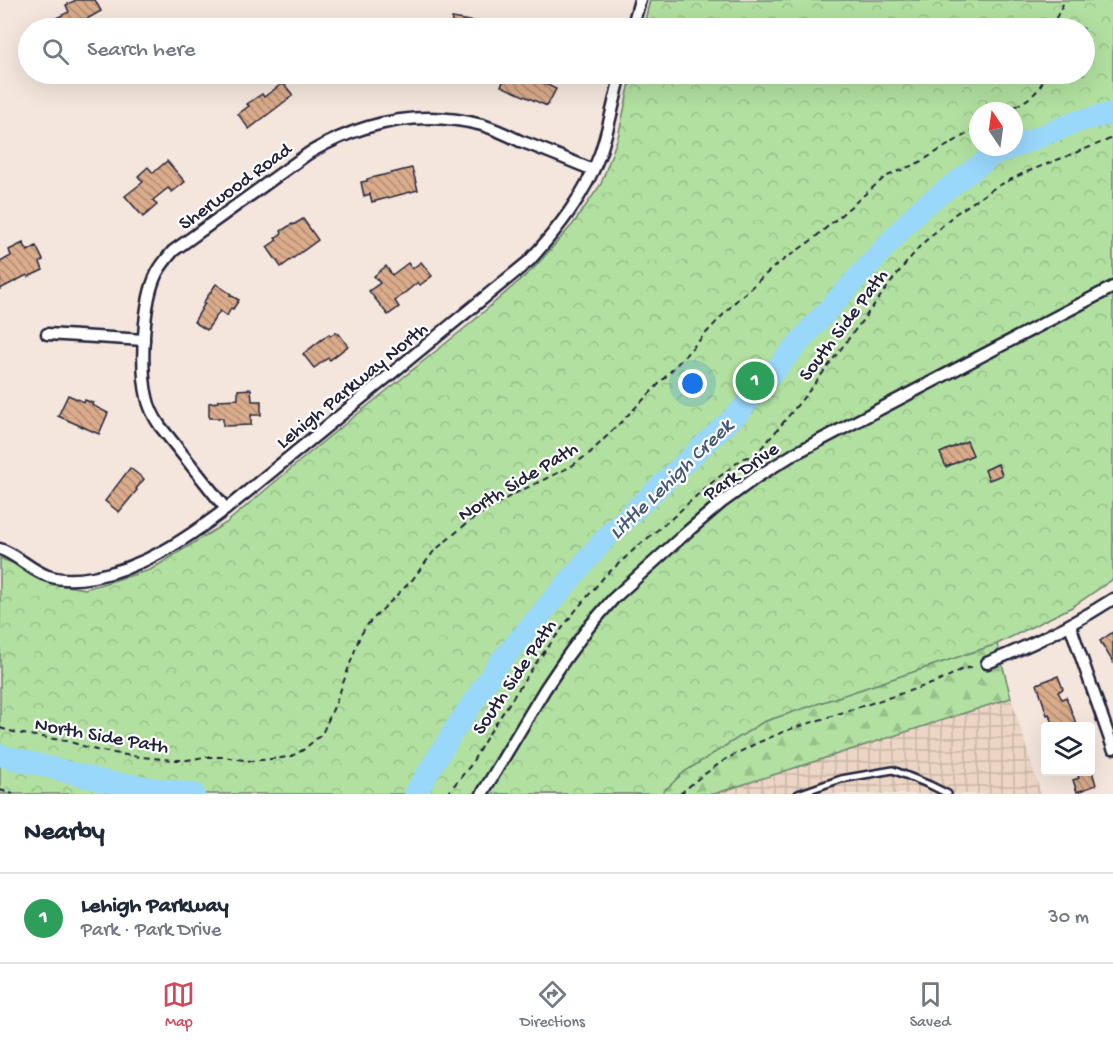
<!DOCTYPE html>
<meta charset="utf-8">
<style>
:root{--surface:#fff;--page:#f6f6f7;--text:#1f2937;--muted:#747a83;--line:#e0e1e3;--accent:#d1495b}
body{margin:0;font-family:"Gochi Hand",sans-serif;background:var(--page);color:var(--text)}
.controls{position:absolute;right:18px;bottom:18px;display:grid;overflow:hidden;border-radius:6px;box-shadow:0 6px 24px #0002}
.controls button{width:54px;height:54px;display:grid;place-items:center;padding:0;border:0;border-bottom:2px solid var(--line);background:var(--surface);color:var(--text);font:30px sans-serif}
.compass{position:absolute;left:969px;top:102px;width:54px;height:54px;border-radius:50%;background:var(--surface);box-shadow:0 6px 24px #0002;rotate:347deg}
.you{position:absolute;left:693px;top:384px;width:21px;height:21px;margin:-15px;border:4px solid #fff;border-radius:50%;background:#1a73e8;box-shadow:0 0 0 9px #1a73e833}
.badge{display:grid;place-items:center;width:39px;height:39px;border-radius:50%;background:var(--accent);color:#fff;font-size:20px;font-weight:700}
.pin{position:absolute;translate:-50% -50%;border:3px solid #fff;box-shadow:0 2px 6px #0006}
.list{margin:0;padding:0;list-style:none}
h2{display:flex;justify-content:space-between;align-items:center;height:78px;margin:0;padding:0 24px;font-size:26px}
h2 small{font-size:20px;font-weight:400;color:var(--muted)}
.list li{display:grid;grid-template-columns:39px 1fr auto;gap:18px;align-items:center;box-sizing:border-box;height:90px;padding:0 24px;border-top:2px solid var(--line)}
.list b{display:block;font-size:22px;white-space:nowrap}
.list p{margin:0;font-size:20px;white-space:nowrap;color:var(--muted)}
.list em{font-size:20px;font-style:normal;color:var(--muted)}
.icon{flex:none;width:33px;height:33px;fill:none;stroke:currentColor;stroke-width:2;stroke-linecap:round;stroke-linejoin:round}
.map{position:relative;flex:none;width:1113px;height:794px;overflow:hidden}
.search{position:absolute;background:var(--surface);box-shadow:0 6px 24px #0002;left:18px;right:18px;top:18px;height:66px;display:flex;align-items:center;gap:15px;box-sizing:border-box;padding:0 21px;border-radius:33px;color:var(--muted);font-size:22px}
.sheet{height:168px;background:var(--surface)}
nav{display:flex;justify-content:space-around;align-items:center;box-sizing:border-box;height:84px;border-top:2px solid var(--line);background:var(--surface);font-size:16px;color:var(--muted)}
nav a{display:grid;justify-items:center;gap:3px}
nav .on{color:var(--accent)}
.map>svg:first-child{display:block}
</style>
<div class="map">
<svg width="1113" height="794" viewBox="0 0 1113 794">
<defs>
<pattern id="industrial-grid" width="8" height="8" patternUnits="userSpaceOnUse" patternTransform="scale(1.5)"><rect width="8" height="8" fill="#ecd5c4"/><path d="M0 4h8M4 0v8" fill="none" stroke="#cab7a9"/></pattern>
<pattern id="forest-firs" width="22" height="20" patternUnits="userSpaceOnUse" patternTransform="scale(1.5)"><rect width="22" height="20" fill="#b1e0a0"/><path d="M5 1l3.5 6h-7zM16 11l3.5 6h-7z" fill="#98c08b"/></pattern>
<pattern id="park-crowns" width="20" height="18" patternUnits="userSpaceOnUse" patternTransform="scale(1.5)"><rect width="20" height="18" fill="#b1e0a0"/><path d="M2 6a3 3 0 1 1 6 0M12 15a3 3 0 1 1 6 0" fill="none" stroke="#98c08b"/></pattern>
<pattern id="building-back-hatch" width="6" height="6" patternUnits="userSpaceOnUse" patternTransform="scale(1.5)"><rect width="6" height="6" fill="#daac8b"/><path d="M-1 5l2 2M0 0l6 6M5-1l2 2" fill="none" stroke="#b08c73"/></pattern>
</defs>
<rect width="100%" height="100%" fill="#f4e6dc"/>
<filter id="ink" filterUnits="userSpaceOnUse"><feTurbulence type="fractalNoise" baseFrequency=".0167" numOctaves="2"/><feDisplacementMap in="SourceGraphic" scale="12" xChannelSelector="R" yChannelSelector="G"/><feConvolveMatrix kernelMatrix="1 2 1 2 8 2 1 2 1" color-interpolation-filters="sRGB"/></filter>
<g filter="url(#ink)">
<polygon fill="url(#industrial-grid)" points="1011,698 1041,794 714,794"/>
<polygon fill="url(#forest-firs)" stroke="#6a816e" stroke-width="1.5" points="996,640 1011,698 714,794 494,794 763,722"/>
<path fill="url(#park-crowns)" stroke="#6a816e" stroke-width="1.5" fill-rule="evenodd" d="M650,0h463v579l-41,28 -75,37 -234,78 -79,50 -23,22h-661v-236l22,9 28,16 35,6 65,-19 76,-47 99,-83 146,-117 63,-55 39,-44 28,-40 17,-47 14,-63h452v-46h-441zM978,111h36v36h-36z"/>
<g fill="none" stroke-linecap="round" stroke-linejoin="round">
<g stroke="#99d7fb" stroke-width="22">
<polyline points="1014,147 1076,122 1113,113"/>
<polyline points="0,755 107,782 194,794"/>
<polyline points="415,794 453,732 500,662 609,534 739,412 815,324 920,209 993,155 1014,147"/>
</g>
</g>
<g fill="url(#building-back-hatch)" stroke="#22223b" stroke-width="1.5">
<polygon points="76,0 95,0 101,11 87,19 73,20 77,28 35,28 69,12 66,5"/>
<polygon points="452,18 481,23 481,28 451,28"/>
<polygon points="507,74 538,74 535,79 556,89 547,106 501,86"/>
<polygon points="283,83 292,94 292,96 249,129 238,114 249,106 247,104 262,94 264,97"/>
<polygon points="167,161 185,182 172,192 168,188 153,200 157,205 143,217 125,196 143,182 138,176 148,167 153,173"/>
<polygon points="412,168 418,190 372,202 370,194 364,196 361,182 367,181 367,179"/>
<polygon points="303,219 318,240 281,267 267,247 277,240 275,238 282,233 281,231 292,224 293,225"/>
<polygon points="23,243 28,251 36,246 43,260 40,262 43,270 28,277 27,275 0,289 0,262 11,256 9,250"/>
<polygon points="421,262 432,276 420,285 418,282 395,301 399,307 388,315 369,291 380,283 374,276 386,266 392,275 408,263 412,269"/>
<polygon points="216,284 231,294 230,295 239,300 233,309 231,308 227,316 220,311 207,330 194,322 205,303 203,303"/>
<polygon points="336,332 338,335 339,334 348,346 330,360 328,358 314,368 303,354 329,334 330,336"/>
<polygon points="251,389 252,401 261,401 261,415 251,415 251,425 223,426 223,418 209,418 209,403 218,402 218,400 238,399 238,390"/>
<polygon points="68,395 84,402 85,400 93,403 92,405 108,413 99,434 58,416"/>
<polygon points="967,441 973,455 946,467 940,453"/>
<polygon points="998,464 1002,475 989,480 985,470"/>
<polygon points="130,468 144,479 136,489 137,490 119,512 105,501"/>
<polygon points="1113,632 1113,662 1100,641"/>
<polygon points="1058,676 1063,689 1058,692 1062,699 1066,697 1077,726 1054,726 1049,714 1047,715 1037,684"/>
<polygon points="1076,771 1092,771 1096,785 1077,792 1073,780 1079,778"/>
</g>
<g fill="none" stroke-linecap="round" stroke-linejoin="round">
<defs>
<polyline id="service" points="798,794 841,779 893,770 930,785 948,794"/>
<g id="minor">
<polyline points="632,28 640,0"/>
<polyline points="47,334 144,340"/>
<path d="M226,509l-66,-83c-6,-9 -11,-18 -13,-29 -7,-29 -4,-97 10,-124 4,-8 10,-15 16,-22l136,-98c53,-31 112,-44 173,-28 13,4 26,10 38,16 25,9 49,19 73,29"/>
<path d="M0,549c18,6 30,21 48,27 15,5 29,4 45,1 51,-9 93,-38 133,-68l303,-248c28,-31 56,-66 71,-107 9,-26 14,-54 21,-80"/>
<polyline points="1070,625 1113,748"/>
<path d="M987,663c45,-18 86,-38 126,-64"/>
<polyline points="482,794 545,689 566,658 588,628 613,599 687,532 721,503 757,477 794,454 1113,287"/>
</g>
</defs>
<use href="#service" stroke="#22223b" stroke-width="10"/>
<use href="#minor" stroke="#22223b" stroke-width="15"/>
<g stroke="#22223b" stroke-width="2" stroke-dasharray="6 4.5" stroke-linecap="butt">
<polyline points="1051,28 1065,0"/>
<path d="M1006,111c21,-11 31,-14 40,-37"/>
<polyline points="0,728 17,733 67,741 96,750 132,756 172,760 187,760 204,757 223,757 251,761 281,758 292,756 303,750 322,734 337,700 360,636 368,624 413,579 434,551 466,524 489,508 516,493 570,467 590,453 655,388 735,302 775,266 812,240 885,177 920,162 978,127"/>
<polyline points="0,790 13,794"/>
<polyline points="447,794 470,766 488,735 538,660 576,610 604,577 638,546 671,519 704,489 743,458 754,456 773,435 813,386 898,273 920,246 955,214 996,187 1024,173 1113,138"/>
<polyline points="680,794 699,778 726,759 755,744 785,731 937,682 963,669 976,666"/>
</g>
<use href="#service" stroke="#fff" stroke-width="5"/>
<use href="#minor" stroke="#fff" stroke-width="10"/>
</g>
</g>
<g text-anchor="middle" stroke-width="4.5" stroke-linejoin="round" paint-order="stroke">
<g font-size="20" fill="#22223b" stroke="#fff">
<text transform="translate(234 185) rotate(-36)" y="7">Sherwood Road</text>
<text transform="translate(842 324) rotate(-53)" y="7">South Side Path</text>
<text transform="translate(351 384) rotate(-39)" y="7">Lehigh Parkway North</text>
<text transform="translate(740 470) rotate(-35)" y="7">Park Drive</text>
<text transform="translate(517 480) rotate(-31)" y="7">North Side Path</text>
<text transform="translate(513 676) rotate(-56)" y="7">South Side Path</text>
<text transform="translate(102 734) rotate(10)" y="7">North Side Path</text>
</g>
<g font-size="21" font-style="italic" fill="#465875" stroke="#fff">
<text transform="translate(670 478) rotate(-44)" y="7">Little Lehigh Creek</text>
</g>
</g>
</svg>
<div class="controls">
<button><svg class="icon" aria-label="layers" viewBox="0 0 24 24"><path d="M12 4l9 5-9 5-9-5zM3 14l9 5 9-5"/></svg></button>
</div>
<svg class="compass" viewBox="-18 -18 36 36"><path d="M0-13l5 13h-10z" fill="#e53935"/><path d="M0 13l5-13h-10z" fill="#747a83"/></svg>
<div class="you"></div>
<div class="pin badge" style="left:755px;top:381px;background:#2e9e5b">1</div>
<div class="search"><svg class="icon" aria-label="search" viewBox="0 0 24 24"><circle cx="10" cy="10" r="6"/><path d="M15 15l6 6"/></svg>Search here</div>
</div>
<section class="sheet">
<h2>Nearby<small></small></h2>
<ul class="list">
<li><span class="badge" style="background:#2e9e5b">1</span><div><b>Lehigh Parkway</b><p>Park · Park Drive</p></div><em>30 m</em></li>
</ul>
</section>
<nav>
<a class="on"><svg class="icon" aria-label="map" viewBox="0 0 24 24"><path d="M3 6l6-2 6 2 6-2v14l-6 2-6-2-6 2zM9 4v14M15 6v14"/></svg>Map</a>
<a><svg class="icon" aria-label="directions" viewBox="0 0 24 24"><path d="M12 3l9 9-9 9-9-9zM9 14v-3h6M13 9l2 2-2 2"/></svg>Directions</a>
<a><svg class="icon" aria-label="saved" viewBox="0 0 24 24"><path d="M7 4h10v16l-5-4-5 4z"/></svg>Saved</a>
</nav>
